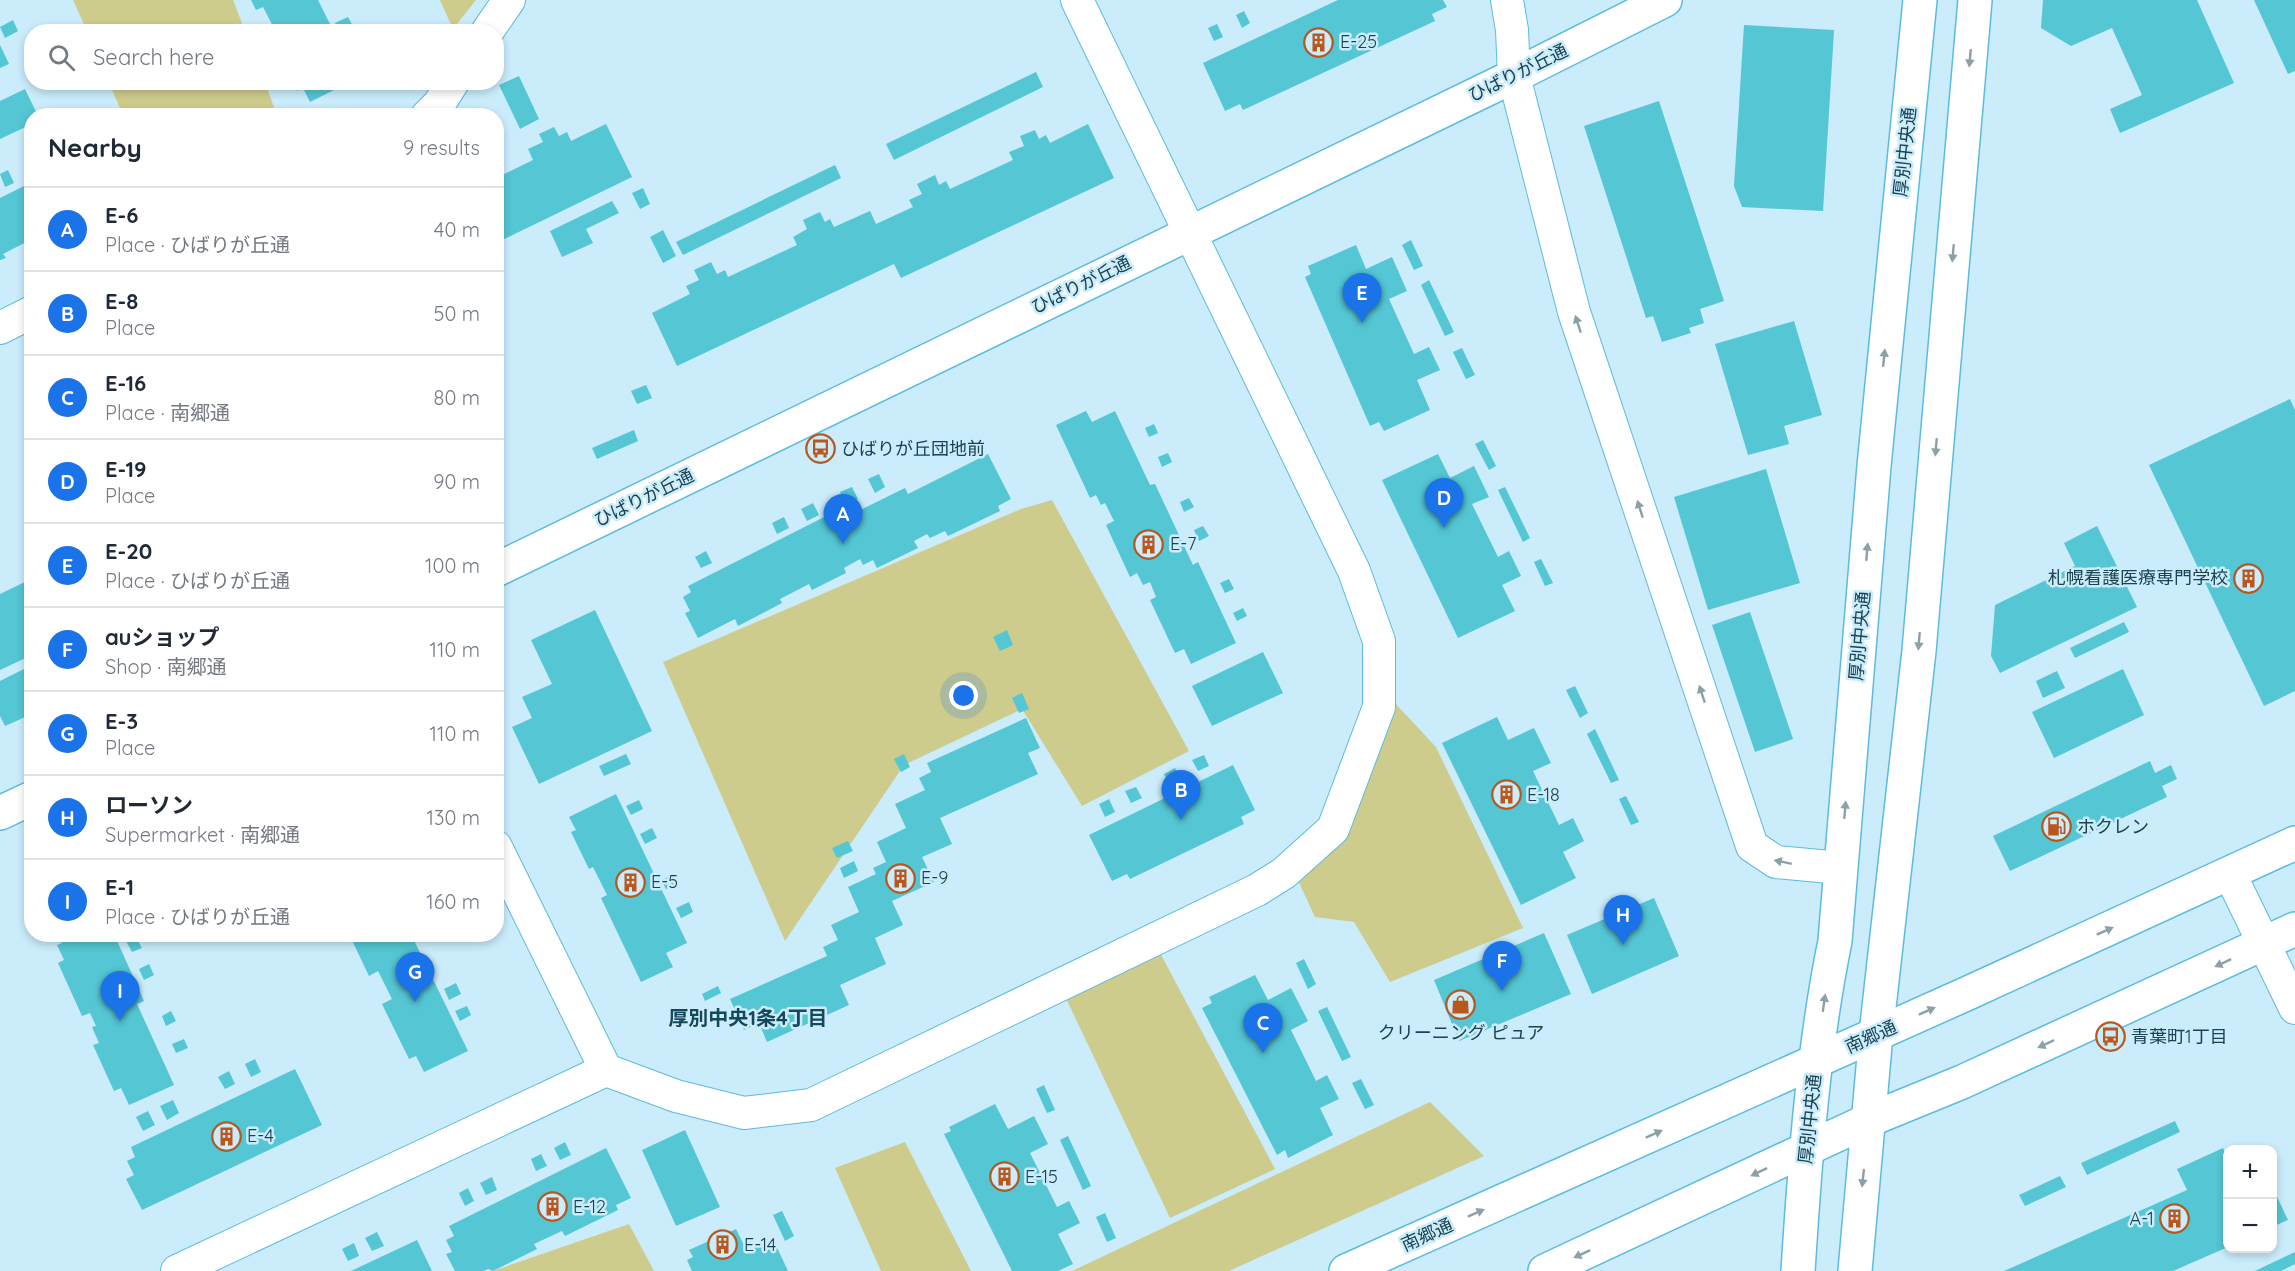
<!DOCTYPE html>
<meta charset="utf-8">
<style>
:root{--surface:#fff;--page:#f2f2f3;--text:#1f2937;--muted:#747a83;--line:#e0e1e3;--accent:#1a73e8}
body{margin:0;font-family:Quicksand,"Noto Sans JP",sans-serif;background:var(--page);color:var(--text)}
.controls{position:absolute;right:18px;bottom:18px;display:grid;overflow:hidden;border-radius:12px;box-shadow:0 3px 9px #0003}
.controls button{width:54px;height:54px;display:grid;place-items:center;padding:0;border:0;border-bottom:2px solid var(--line);background:var(--surface);color:var(--text);font:30px sans-serif}
.you{position:absolute;left:964px;top:696px;width:21px;height:21px;margin:-15px;border:4px solid #fff;border-radius:50%;background:#1a73e8;box-shadow:0 0 0 9px #1a73e833}
.badge{display:grid;place-items:center;width:39px;height:39px;border-radius:50%;background:var(--accent);color:#fff;font-size:20px;font-weight:700}
.pin{position:absolute;translate:-50% -50px;filter:drop-shadow(0 2px 3px #0008)}
.pin::after{content:'';position:absolute;top:32px;width:21px;height:18px;background:inherit;clip-path:polygon(0 0,100% 0,50% 100%)}
.list{margin:0;padding:0;list-style:none}
h2{display:flex;justify-content:space-between;align-items:center;height:78px;margin:0;padding:0 24px;font-size:26px}
h2 small{font-size:20px;font-weight:400;color:var(--muted)}
.list li{display:grid;grid-template-columns:39px 1fr auto;gap:18px;align-items:center;box-sizing:border-box;height:84px;padding:0 24px;border-top:2px solid var(--line)}
.list b{display:block;font-size:22px;white-space:nowrap}
.list p{margin:0;font-size:20px;white-space:nowrap;color:var(--muted)}
.list em{font-size:20px;font-style:normal;color:var(--muted)}
.icon{flex:none;width:33px;height:33px;fill:none;stroke:currentColor;stroke-width:2;stroke-linecap:round;stroke-linejoin:round}
.map{position:relative;flex:none;width:2295px;height:1271px;overflow:hidden}
.search{position:absolute;background:var(--surface);box-shadow:0 3px 9px #0003;left:24px;top:24px;width:480px;height:66px;display:flex;align-items:center;gap:15px;box-sizing:border-box;padding:0 21px;border-radius:24px;color:var(--muted);font-size:22px}
.panel{position:absolute;background:var(--surface);box-shadow:0 3px 9px #0003;left:24px;top:108px;width:480px;height:834px;border-radius:24px}
.map>svg:first-child{display:block}
</style>
<div class="map">
<svg width="2295" height="1271" viewBox="0 0 2295 1271">
<rect width="100%" height="100%" fill="#caecfb"/>
<g fill="#cecc8c">
<polygon points="73,0 233,0 245,31 87,31"/>
<polygon points="440,0 476,0 453,29"/>
<polygon points="109,83 265,83 277,115 123,115"/>
<polygon points="1052,500 1189,751 1082,806 1022,709 904,765 785,941 663,662 1021,509"/>
<polygon points="1393,701 1436,747 1523,928 1390,982 1354,922 1315,917 1296,876"/>
<polygon points="1159,951 1275,1169 1170,1218 1063,992"/>
<polygon points="1430,1102 1484,1156 1229,1271 1072,1271"/>
<polygon points="905,1142 971,1271 881,1271 835,1168"/>
<polygon points="629,1224 654,1271 493,1271"/>
</g>
<g fill="#54c6d4">
<polygon points="251,0 318,0 334,32 276,32 263,7 256,10"/>
<polygon points="1338,0 1443,0 1447,7 1432,14 1435,21 1243,110 1240,104 1225,111 1203,63"/>
<polygon points="2043,0 2197,0 2234,83 2120,133 2110,109 2142,95 2112,28 2071,46 2041,28"/>
<polygon points="2254,0 2295,0 2295,71 2288,74"/>
<polygon points="1244,11 1250,23 1242,28 1236,15"/>
<polygon points="348,17 354,28 346,32 339,32 335,23"/>
<polygon points="13,20 18,31 5,38 0,27"/>
<polygon points="1217,24 1223,37 1214,41 1208,28"/>
<polygon points="1744,25 1834,30 1823,211 1742,207 1734,186"/>
<polygon points="0,45 9,64 0,68"/>
<polygon points="1036,72 1043,87 894,160 886,144"/>
<polygon points="519,76 539,119 520,129 499,85"/>
<polygon points="293,82 350,82 310,102 303,88 297,91"/>
<polygon points="25,89 38,116 32,116 32,124 0,139 0,101"/>
<polygon points="1659,101 1724,301 1700,309 1704,323 1689,328 1691,333 1662,342 1653,316 1646,318 1584,126"/>
<polygon points="606,124 632,177 496,243 496,178 533,160 528,149 543,142 539,134 554,127 559,136 567,132 571,141"/>
<polygon points="1088,124 1114,178 901,278 894,264 677,366 652,313 690,294 686,286 699,280 694,270 711,262 717,274 725,270 728,277 797,245 793,237 807,229 803,220 820,212 825,222 830,219 834,227 870,211 876,224 913,207 909,200 922,194 917,184 935,175 939,185 946,181 950,189 1013,160 1009,152 1024,146 1020,136 1035,130 1039,139 1046,135 1050,143"/>
<polygon points="835,165 841,178 683,255 676,242"/>
<polygon points="8,170 14,183 5,187 0,174"/>
<polygon points="32,182 32,239 3,254 6,258 0,260 0,198"/>
<polygon points="643,188 650,204 640,209 632,193"/>
<polygon points="612,201 619,213 586,229 593,243 562,257 550,231"/>
<polygon points="663,230 676,256 663,263 650,237"/>
<polygon points="1411,240 1423,266 1414,270 1402,245"/>
<polygon points="1356,245 1366,269 1392,257 1407,291 1389,299 1414,354 1429,347 1440,370 1417,380 1430,410 1384,431 1379,422 1370,426 1305,277 1311,274 1308,266"/>
<polygon points="1429,280 1454,332 1445,336 1421,285"/>
<polygon points="1794,321 1822,415 1784,426 1789,444 1748,455 1715,344"/>
<polygon points="1462,348 1475,375 1466,379 1453,352"/>
<polygon points="646,385 652,398 637,404 631,391"/>
<polygon points="2290,399 2295,410 2295,691 2264,706 2149,465"/>
<polygon points="1086,411 1092,422 1115,411 1150,485 1155,484 1193,565 1198,562 1236,643 1191,664 1184,649 1175,653 1150,600 1156,597 1150,582 1143,585 1137,573 1130,577 1106,525 1114,521 1105,503 1101,505 1096,495 1090,498 1056,425"/>
<polygon points="1154,424 1158,433 1149,437 1145,428"/>
<polygon points="634,430 638,441 597,459 592,448"/>
<polygon points="956,440 961,451 951,456 946,445"/>
<polygon points="1483,440 1496,466 1489,470 1475,444"/>
<polygon points="1168,453 1172,462 1162,467 1158,457"/>
<polygon points="988,454 1011,499 998,506 1000,511 948,536 945,531 930,538 927,534 914,541 918,548 877,568 873,560 863,565 860,559 844,568 846,573 812,590 809,584 780,599 782,603 738,626 735,619 698,638 685,613 690,611 683,597 691,592 688,586 836,511 840,520 905,488 908,494"/>
<polygon points="1438,454 1450,478 1474,466 1489,497 1472,504 1498,557 1509,551 1521,576 1502,585 1515,611 1458,638 1382,480"/>
<polygon points="1766,469 1800,583 1708,610 1674,497"/>
<polygon points="879,474 885,487 875,493 868,479"/>
<polygon points="852,487 858,499 846,505 840,492"/>
<polygon points="1505,487 1530,538 1523,542 1498,490"/>
<polygon points="1189,498 1194,507 1184,512 1180,502"/>
<polygon points="813,503 819,515 807,521 801,509"/>
<polygon points="784,517 789,528 777,534 772,523"/>
<polygon points="1203,526 1209,536 1199,541 1194,530"/>
<polygon points="2097,526 2137,607 2000,673 1991,656 1995,605 2075,566 2064,543"/>
<polygon points="706,551 712,563 701,568 695,557"/>
<polygon points="1541,559 1553,583 1545,586 1534,562"/>
<polygon points="1229,579 1234,589 1225,593 1220,583"/>
<polygon points="25,582 32,594 32,655 0,670 0,594"/>
<polygon points="1243,608 1247,616 1237,621 1233,613"/>
<polygon points="595,610 652,731 539,784 512,727 532,718 522,697 552,684 531,640"/>
<polygon points="1750,612 1793,739 1755,752 1712,625"/>
<polygon points="2124,622 2129,632 2075,658 2070,648"/>
<polygon points="1007,630 1013,645 1000,651 993,637"/>
<polygon points="1263,652 1283,693 1212,726 1192,686"/>
<polygon points="32,665 32,714 5,726 0,716 0,681"/>
<polygon points="2123,669 2144,715 2054,758 2032,712"/>
<polygon points="2057,671 2065,688 2043,698 2036,681"/>
<polygon points="1575,686 1588,713 1580,718 1566,690"/>
<polygon points="1022,693 1029,709 1019,713 1012,698"/>
<polygon points="1497,717 1508,740 1534,728 1551,763 1533,771 1559,825 1573,818 1584,841 1563,852 1576,878 1521,905 1442,743"/>
<polygon points="1026,718 1040,748 1028,753 1038,774 940,818 952,844 922,857 934,882 892,901 903,925 875,938 886,964 840,985 849,1005 767,1042 759,1023 744,1030 730,999 827,956 823,947 838,940 831,925 859,912 848,887 876,874 873,868 886,862 877,842 906,828 895,804 925,790 919,778 931,772 927,763"/>
<polygon points="1595,729 1619,780 1611,783 1587,734"/>
<polygon points="626,754 631,764 604,776 599,766"/>
<polygon points="904,754 910,767 901,772 894,759"/>
<polygon points="1204,755 1209,766 1198,771 1192,760"/>
<polygon points="2150,761 2155,773 2171,765 2177,779 2162,786 2167,797 2010,871 1993,836"/>
<polygon points="1233,765 1255,810 1241,817 1244,824 1130,879 1127,874 1112,881 1089,835"/>
<polygon points="1175,768 1181,780 1170,786 1164,774"/>
<polygon points="1136,787 1142,798 1131,803 1125,791"/>
<polygon points="616,794 687,943 666,953 673,967 641,982 601,898 607,895 593,867 589,869 571,832 576,830 569,817"/>
<polygon points="1626,796 1639,822 1631,825 1619,799"/>
<polygon points="1109,799 1115,812 1105,817 1099,804"/>
<polygon points="639,800 643,809 631,815 626,806"/>
<polygon points="652,828 657,838 645,844 640,834"/>
<polygon points="848,841 853,851 837,858 832,848"/>
<polygon points="854,861 858,871 844,878 840,868"/>
<polygon points="675,874 679,883 666,889 661,880"/>
<polygon points="1654,898 1679,956 1592,994 1567,935"/>
<polygon points="689,902 693,912 681,918 676,908"/>
<polygon points="1544,933 1571,994 1459,1041 1434,980"/>
<polygon points="58,934 114,934 144,1001 137,1004 174,1085 129,1105 121,1088 114,1091 93,1045 99,1043 92,1027 96,1026 90,1013 82,1016 58,963 64,960 57,945 62,943"/>
<polygon points="349,934 411,934 468,1051 424,1072 416,1056 409,1059 382,1004 392,999 378,971 369,976"/>
<polygon points="136,937 142,948 132,952 126,941"/>
<polygon points="1304,959 1316,984 1308,989 1296,963"/>
<polygon points="149,964 154,975 144,980 139,969"/>
<polygon points="1255,975 1268,1000 1291,988 1308,1021 1291,1030 1316,1081 1327,1075 1339,1099 1320,1108 1333,1135 1288,1158 1285,1150 1277,1155 1202,1008 1212,1003 1209,997"/>
<polygon points="456,983 461,994 449,1000 444,989"/>
<polygon points="718,986 721,993 705,1001 702,994"/>
<polygon points="467,1006 471,1015 460,1021 455,1011"/>
<polygon points="1327,1007 1351,1057 1342,1061 1318,1011"/>
<polygon points="171,1011 176,1021 166,1026 162,1016"/>
<polygon points="184,1039 188,1048 176,1053 172,1044"/>
<polygon points="255,1059 261,1072 251,1077 245,1064"/>
<polygon points="295,1069 322,1125 142,1210 126,1179 134,1175 127,1161 135,1157 131,1147"/>
<polygon points="229,1071 235,1084 225,1089 218,1077"/>
<polygon points="1361,1079 1374,1105 1365,1109 1352,1083"/>
<polygon points="1044,1085 1055,1110 1047,1113 1036,1089"/>
<polygon points="173,1100 179,1113 167,1120 160,1106"/>
<polygon points="995,1104 1008,1129 1034,1116 1048,1144 1030,1153 1057,1207 1069,1201 1080,1223 1058,1234 1073,1264 1058,1271 1012,1271 944,1134 951,1131 949,1127"/>
<polygon points="148,1111 155,1125 143,1131 136,1117"/>
<polygon points="2175,1121 2180,1132 2087,1175 2081,1163"/>
<polygon points="685,1130 720,1207 676,1226 642,1150"/>
<polygon points="1068,1136 1091,1186 1083,1190 1060,1140"/>
<polygon points="565,1142 571,1155 560,1160 554,1148"/>
<polygon points="606,1148 631,1198 616,1205 618,1210 565,1236 562,1231 534,1244 537,1249 493,1271 488,1269 484,1271 455,1271 446,1254 452,1252 446,1240 454,1236 449,1226"/>
<polygon points="2223,1148 2228,1159 2228,1247 2173,1271 2004,1271 2187,1190 2177,1169"/>
<polygon points="541,1154 547,1166 536,1171 531,1159"/>
<polygon points="2060,1176 2066,1187 2025,1206 2019,1195"/>
<polygon points="492,1177 497,1190 486,1195 480,1183"/>
<polygon points="2272,1186 2288,1220 2272,1227"/>
<polygon points="468,1188 474,1201 465,1206 459,1193"/>
<polygon points="782,1211 794,1236 785,1241 773,1215"/>
<polygon points="1105,1213 1116,1238 1107,1242 1096,1217"/>
<polygon points="736,1229 747,1251 773,1239 788,1271 692,1271 687,1260 693,1257 689,1250"/>
<polygon points="377,1232 384,1246 372,1251 365,1238"/>
<polygon points="417,1240 432,1271 351,1271"/>
<polygon points="354,1243 359,1256 348,1261 342,1249"/>
<polygon points="2295,1252 2295,1264 2281,1271 2255,1271"/>
</g>
<g fill="none" stroke-linecap="round" stroke-linejoin="round">
<defs>
<g id="street">
<polyline points="1507,0 1512,30 1514,76 1574,312 1752,846 1776,862 1841,868"/>
<polyline points="487,32 509,0"/>
<polyline points="427,116 439,104 453,82"/>
<polyline points="0,328 32,312"/>
<polyline points="496,847 606,1070 676,1096 744,1113 811,1105 1257,890 1284,873 1333,829 1379,707 1379,641 1354,571 1077,0"/>
<polyline points="2230,874 2295,1008"/>
<polyline points="177,1271 606,1070"/>
</g>
<g id="secondary">
<polyline points="496,570 1514,76 1665,0"/>
<polyline points="0,813 32,798"/>
<polyline points="1346,1271 1966,994 2295,843"/>
<polyline points="1545,1271 1869,1120 1962,1082 2295,929"/>
<path d="M1798,1271c7,-110 15,-222 37,-330l39,-475 46,-466"/>
<polyline points="1855,1271 1876,1034 1919,651 1975,0"/>
</g>
</defs>
<use href="#street" stroke="#5cbbe0" stroke-width="34"/>
<use href="#secondary" stroke="#5cbbe0" stroke-width="36"/>
<use href="#street" stroke="#fff" stroke-width="32"/>
<use href="#secondary" stroke="#fff" stroke-width="33"/>
</g>
<defs><path id="oneway-solid" d="M-6-.8H1V-3.2L6.5 0L1 3.2V.8H-6Z" transform="scale(1.5)"/></defs>
<g fill="#8ca0a8">
<use href="#oneway-solid" transform="translate(1970 58) rotate(95)"/>
<use href="#oneway-solid" transform="translate(1953 253) rotate(95)"/>
<use href="#oneway-solid" transform="translate(1578 324) rotate(-108)"/>
<use href="#oneway-solid" transform="translate(1884 358) rotate(-84)"/>
<use href="#oneway-solid" transform="translate(1936 447) rotate(95)"/>
<use href="#oneway-solid" transform="translate(1640 509) rotate(-108)"/>
<use href="#oneway-solid" transform="translate(1867 552) rotate(-85)"/>
<use href="#oneway-solid" transform="translate(1919 641) rotate(95)"/>
<use href="#oneway-solid" transform="translate(1702 694) rotate(-108)"/>
<use href="#oneway-solid" transform="translate(1845 810) rotate(-85)"/>
<use href="#oneway-solid" transform="translate(1783 862) rotate(-168)"/>
<use href="#oneway-solid" transform="translate(2105 931) rotate(-24)"/>
<use href="#oneway-solid" transform="translate(2223 963) rotate(155)"/>
<use href="#oneway-solid" transform="translate(1824 1003) rotate(-82)"/>
<use href="#oneway-solid" transform="translate(1927 1011) rotate(-24)"/>
<use href="#oneway-solid" transform="translate(2046 1044) rotate(155)"/>
<use href="#oneway-solid" transform="translate(1654 1134) rotate(-24)"/>
<use href="#oneway-solid" transform="translate(1759 1172) rotate(154)"/>
<use href="#oneway-solid" transform="translate(1863 1178) rotate(96)"/>
<use href="#oneway-solid" transform="translate(1476 1213) rotate(-24)"/>
<use href="#oneway-solid" transform="translate(1582 1254) rotate(155)"/>
</g>
<defs>
<symbol id="building-ring" viewBox="-11 -11 22 22"><circle r="9.5" fill="#caecfb" stroke="#ba571e" stroke-width="1.5"/><path d="M-4-6H4V6H1V3H-1V6H-4ZM-2.5-4.3h1.7v1.8h-1.7ZM.8-4.3h1.7v1.8H.8ZM-2.5-1h1.7V.8h-1.7ZM.8-1h1.7V.8H.8Z" fill="#ba571e"/></symbol>
<symbol id="bus-ring" viewBox="-11 -11 22 22"><circle r="9.5" fill="#caecfb" stroke="#ba571e" stroke-width="1.5"/><path d="M-5-6H5V4H4V6H2V4H-2V6H-4V4H-5ZM-3.5-4V0h7V-4ZM-3.5 1.2v1.5H-2V1.2ZM2 1.2v1.5H3.5V1.2Z" fill="#ba571e"/></symbol>
<symbol id="fuel-ring" viewBox="-11 -11 22 22"><circle r="9.5" fill="#caecfb" stroke="#ba571e" stroke-width="1.5"/><path d="M-5.5-6h7V0h2V4h1.3V-2.5L3-4.5l.8-.8L6-3V5H2.5V1h-1V6h-7ZM-4.2-4.7v3.2H.2V-4.7Z" fill="#ba571e"/></symbol>
<symbol id="shop-ring" viewBox="-11 -11 22 22"><circle r="9.5" fill="#caecfb" stroke="#ba571e" stroke-width="1.5"/><path d="M-5-2.5h2.3a2.7 3.5 0 0 1 5.4 0H5L5.5 6h-11ZM-1.5-2.5h3a1.5 2.3 0 0 0-3 0Z" fill="#ba571e"/></symbol>
</defs>
<g fill-rule="evenodd">
<use href="#building-ring" x="1302" y="26" width="33" height="33"/>
<use href="#bus-ring" x="804" y="432" width="33" height="33"/>
<use href="#building-ring" x="1132" y="528" width="33" height="33"/>
<use href="#building-ring" x="2232" y="562" width="33" height="33"/>
<use href="#building-ring" x="1490" y="778" width="33" height="33"/>
<use href="#fuel-ring" x="2040" y="810" width="33" height="33"/>
<use href="#building-ring" x="884" y="862" width="33" height="33"/>
<use href="#building-ring" x="614" y="866" width="33" height="33"/>
<use href="#shop-ring" x="1444" y="988" width="33" height="33"/>
<use href="#bus-ring" x="2094" y="1020" width="33" height="33"/>
<use href="#building-ring" x="210" y="1120" width="33" height="33"/>
<use href="#building-ring" x="988" y="1160" width="33" height="33"/>
<use href="#building-ring" x="536" y="1190" width="33" height="33"/>
<use href="#building-ring" x="2158" y="1202" width="33" height="33"/>
<use href="#building-ring" x="706" y="1228" width="33" height="33"/>
</g>
<g text-anchor="middle" stroke-width="5" stroke-linejoin="round" paint-order="stroke">
<g font-size="18" fill="#1a4251" stroke="#caecfb" text-anchor="start">
<text x="1340" y="48">E-25</text>
<text x="841" y="455">ひばりが丘団地前</text>
<text x="1170" y="550">E-7</text>
<text x="2228" y="584" text-anchor="end">札幌看護医療専門学校</text>
<text x="1527" y="801">E-18</text>
<text x="2077" y="833">ホクレン</text>
<text x="921" y="884">E-9</text>
<text x="651" y="888">E-5</text>
<text x="1461" y="1039" text-anchor="middle">クリーニング ピュア</text>
<text x="2131" y="1043">青葉町1丁目</text>
<text x="247" y="1142">E-4</text>
<text x="1025" y="1183">E-15</text>
<text x="573" y="1213">E-12</text>
<text x="2154" y="1225" text-anchor="end">A-1</text>
<text x="744" y="1251">E-14</text>
</g>
<g font-size="18" fill="#1a4251" stroke="#caecfb">
<text transform="translate(1518 73) rotate(-26)" y="6">ひばりが丘通</text>
<text transform="translate(1905 152) rotate(-84)" y="6">厚別中央通</text>
<text transform="translate(1081 285) rotate(-26)" y="6">ひばりが丘通</text>
<text transform="translate(644 498) rotate(-26)" y="6">ひばりが丘通</text>
<text transform="translate(1860 636) rotate(-85)" y="6">厚別中央通</text>
<text transform="translate(1871 1037) rotate(-24)" y="6">南郷通</text>
<text transform="translate(1810 1119) rotate(-84)" y="6">厚別中央通</text>
<text transform="translate(1427 1235) rotate(-24)" y="6">南郷通</text>
</g>
<g font-size="20" font-weight="bold" fill="#14485b" stroke="#caecfb">
<text x="748" y="1025">厚別中央1条4丁目</text>
</g>
</g>
</svg>
<div class="controls">
<button>+</button>
<button>−</button>
</div>
<div class="you"></div>
<div class="pin badge" style="left:843px;top:544px">A</div>
<div class="pin badge" style="left:1181px;top:820px">B</div>
<div class="pin badge" style="left:1263px;top:1053px">C</div>
<div class="pin badge" style="left:1444px;top:528px">D</div>
<div class="pin badge" style="left:1362px;top:323px">E</div>
<div class="pin badge" style="left:1502px;top:991px">F</div>
<div class="pin badge" style="left:415px;top:1002px">G</div>
<div class="pin badge" style="left:1623px;top:945px">H</div>
<div class="pin badge" style="left:120px;top:1021px">I</div>
<div class="search"><svg class="icon" aria-label="search" viewBox="0 0 24 24"><circle cx="10" cy="10" r="6"/><path d="M15 15l6 6"/></svg>Search here</div>
<section class="panel">
<h2>Nearby<small>9 results</small></h2>
<ul class="list">
<li><span class="badge">A</span><div><b>E-6</b><p>Place · ひばりが丘通</p></div><em>40 m</em></li>
<li><span class="badge">B</span><div><b>E-8</b><p>Place</p></div><em>50 m</em></li>
<li><span class="badge">C</span><div><b>E-16</b><p>Place · 南郷通</p></div><em>80 m</em></li>
<li><span class="badge">D</span><div><b>E-19</b><p>Place</p></div><em>90 m</em></li>
<li><span class="badge">E</span><div><b>E-20</b><p>Place · ひばりが丘通</p></div><em>100 m</em></li>
<li><span class="badge">F</span><div><b>auショップ</b><p>Shop · 南郷通</p></div><em>110 m</em></li>
<li><span class="badge">G</span><div><b>E-3</b><p>Place</p></div><em>110 m</em></li>
<li><span class="badge">H</span><div><b>ローソン</b><p>Supermarket · 南郷通</p></div><em>130 m</em></li>
<li><span class="badge">I</span><div><b>E-1</b><p>Place · ひばりが丘通</p></div><em>160 m</em></li>
</ul>
</section>
</div>
